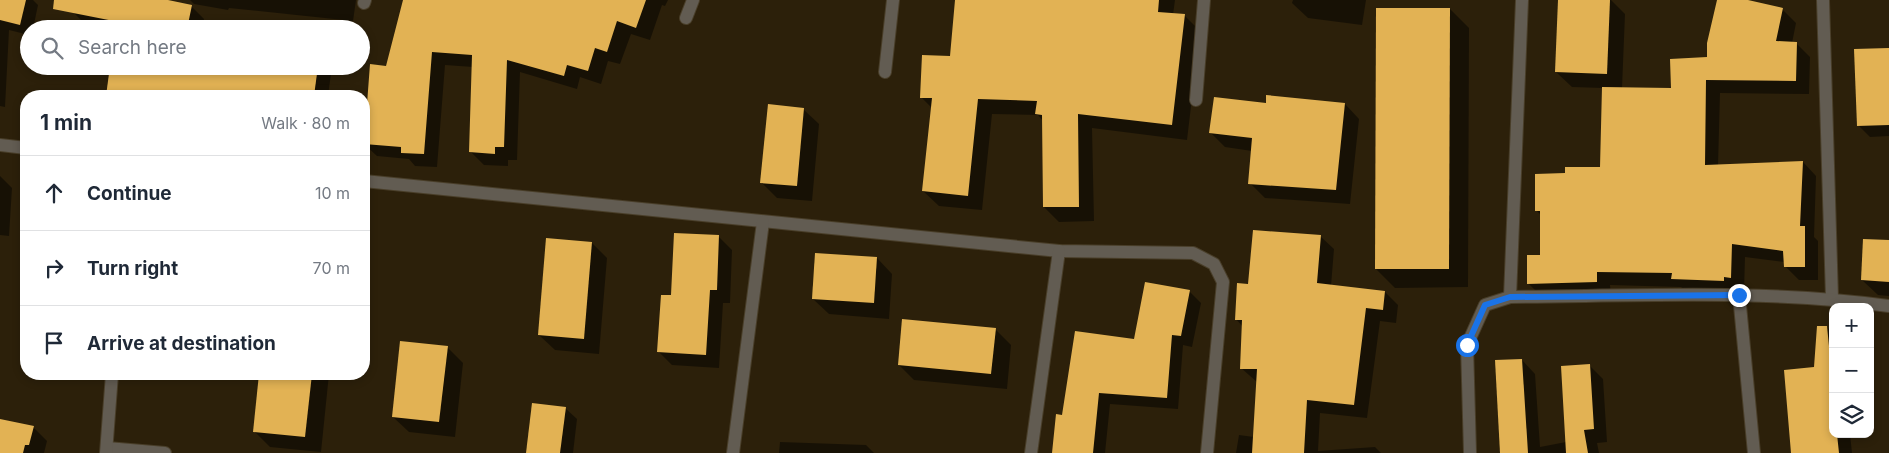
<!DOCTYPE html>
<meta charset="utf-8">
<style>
:root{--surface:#fff;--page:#f6f6f7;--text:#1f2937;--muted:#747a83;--line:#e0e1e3}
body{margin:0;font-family:Inter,sans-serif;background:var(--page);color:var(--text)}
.controls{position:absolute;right:15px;bottom:15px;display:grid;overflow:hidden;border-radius:10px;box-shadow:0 2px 8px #0003}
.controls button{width:45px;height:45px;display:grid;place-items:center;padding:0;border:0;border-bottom:1px solid var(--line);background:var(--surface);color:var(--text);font:25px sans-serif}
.stop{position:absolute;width:15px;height:15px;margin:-11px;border:4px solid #1a73e8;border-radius:50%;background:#fff}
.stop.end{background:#1a73e8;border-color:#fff;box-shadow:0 1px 5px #0008}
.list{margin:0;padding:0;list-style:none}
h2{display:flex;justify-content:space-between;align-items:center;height:65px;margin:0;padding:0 20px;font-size:21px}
h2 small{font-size:16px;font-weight:400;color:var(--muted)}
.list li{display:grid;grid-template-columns:32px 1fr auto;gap:15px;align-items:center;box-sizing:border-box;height:75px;padding:0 20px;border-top:1px solid var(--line)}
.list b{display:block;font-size:19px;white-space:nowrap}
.list em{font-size:16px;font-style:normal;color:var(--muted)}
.icon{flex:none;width:28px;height:28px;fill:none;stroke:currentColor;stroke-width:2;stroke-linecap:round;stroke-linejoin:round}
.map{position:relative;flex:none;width:1889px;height:453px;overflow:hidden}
.search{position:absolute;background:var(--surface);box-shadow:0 2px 8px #0003;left:20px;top:20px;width:350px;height:55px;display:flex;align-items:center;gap:12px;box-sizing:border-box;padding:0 18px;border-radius:28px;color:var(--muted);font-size:19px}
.panel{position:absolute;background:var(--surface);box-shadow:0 2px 8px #0003;left:20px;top:90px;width:350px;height:290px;border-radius:20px}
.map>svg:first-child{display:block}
</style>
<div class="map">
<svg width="1889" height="453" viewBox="0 0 1889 453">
<rect width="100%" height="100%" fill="#2c200a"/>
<g fill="#0007">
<polygon points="0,0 33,0 38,5 33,29 29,29 29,35 9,30 5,107 0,106"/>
<polygon points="77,0 161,0 192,7 204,19 202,29 102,29 87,26 74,13"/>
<polygon points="190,0 356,0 353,21 229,8 228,10 194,4"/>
<polygon points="405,0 668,0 665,6 662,5 650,40 631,34 620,64 608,61 601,84 580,77 577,89 520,72 517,160 508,160 508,166 484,165 471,152 473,67 445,65 437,167 415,166 409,159 377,156 364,144 371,66 387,67"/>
<polygon points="956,0 1175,0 1173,15 1185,16 1200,31 1187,140 1092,128 1094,221 1059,222 1044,207 1043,121 1038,115 992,114 982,210 939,206 923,191 932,108 921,97 951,57"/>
<polygon points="1293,0 1366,0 1362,25 1308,18 1292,3"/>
<polygon points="1559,0 1611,0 1625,14 1622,88 1672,89 1708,58 1719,0 1743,0 1782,9 1796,23 1792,43 1796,43 1810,57 1809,94 1720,93 1718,166 1803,162 1816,176 1814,237 1818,241 1818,280 1799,280 1785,266 1785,262 1745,257 1744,291 1687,292 1681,287 1610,285 1611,295 1542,297 1528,283 1541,256 1541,215 1536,210 1566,175 1601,168 1603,88 1572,87 1556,72"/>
<polygon points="1450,9 1469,28 1468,287 1395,288 1376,269"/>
<polygon points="1889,49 1889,136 1870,137 1858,125"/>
<polygon points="111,66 332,66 328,96 107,96"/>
<polygon points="1345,104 1359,119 1350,204 1265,198 1250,183 1252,151 1225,147 1210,132 1267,105"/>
<polygon points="803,109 819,124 812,201 777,198 761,182"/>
<polygon points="0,176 12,188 9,236 0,235"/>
<polygon points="1320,236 1334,249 1331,286 1385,292 1398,305 1396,323 1380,321 1367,418 1320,413 1318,451 1375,447 1381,453 1236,453 1239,435 1254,437 1257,382 1241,368 1243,327 1236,319 1250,285"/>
<polygon points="719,237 732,250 730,303 723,303 719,368 672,365 658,351 673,297"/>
<polygon points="1889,241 1889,296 1878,295 1862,280"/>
<polygon points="592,243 607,258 599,354 555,350 539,335"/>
<polygon points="877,258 892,274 889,319 829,314 813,299"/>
<polygon points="1190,292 1201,303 1192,347 1183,345 1178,409 1110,404 1105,453 1054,453 1063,416 1135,341"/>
<polygon points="1827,327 1833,333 1833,434 1850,434 1852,453 1793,453"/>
<polygon points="995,329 1011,345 1007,389 914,380 899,365"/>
<polygon points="447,347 463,363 455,437 409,432 393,417"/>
<polygon points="1522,360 1535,374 1540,447 1566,442 1590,366 1603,379 1607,442 1597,443 1599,453 1501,453"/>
<polygon points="260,374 329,374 321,452 270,447 254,431"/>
<polygon points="565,408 577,419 573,453 527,453"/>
<polygon points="0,420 33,427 47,441 44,453 0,453"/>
<polygon points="780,442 866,445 874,453 779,453"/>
</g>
<g fill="#e2b254">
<polygon points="0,0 26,0 20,25 0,20"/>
<polygon points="54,0 168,0 192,5 187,29 154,29 53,9"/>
<polygon points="403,0 646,0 636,28 617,21 607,52 595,48 588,71 567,65 564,76 507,60 504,147 495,147 495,154 469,152 472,55 432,52 424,154 401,153 401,147 364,144 370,64 386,66"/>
<polygon points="955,0 1159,0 1158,12 1185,14 1172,125 1078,114 1079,207 1043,207 1042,115 1035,114 1037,101 978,99 968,196 922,191 932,98 920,98 922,55 950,56"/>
<polygon points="1558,0 1610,0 1607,74 1555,72"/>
<polygon points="1717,0 1748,0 1783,8 1776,41 1797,42 1796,81 1706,80 1705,165 1803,161 1800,226 1805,226 1805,267 1784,267 1783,251 1732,244 1731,278 1724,277 1724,281 1671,279 1672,273 1597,272 1597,282 1527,284 1527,255 1540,255 1540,211 1535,211 1535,174 1565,173 1565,167 1600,167 1602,87 1671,88 1670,59 1707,57 1707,43"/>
<polygon points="1376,8 1450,8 1449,269 1375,269"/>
<polygon points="1889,48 1889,125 1857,126 1854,49"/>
<polygon points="110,66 318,66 314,96 106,96"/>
<polygon points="1266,95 1345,103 1336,190 1248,184 1252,138 1209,133 1214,97 1266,103"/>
<polygon points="768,104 804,108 797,186 760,183"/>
<polygon points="1253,230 1321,235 1317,283 1385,291 1383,310 1366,308 1354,405 1307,400 1304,453 1252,453 1257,369 1240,369 1242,320 1235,320 1237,283 1248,284"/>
<polygon points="674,233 719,235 717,290 710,290 706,355 657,352 661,295 671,295"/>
<polygon points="546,238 592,242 584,339 538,335"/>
<polygon points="1863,239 1889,240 1889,282 1861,280"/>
<polygon points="815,253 877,257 874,303 812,299"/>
<polygon points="1145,282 1190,290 1181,336 1172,335 1167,398 1099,393 1093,453 1052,453 1056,414 1062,415 1075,331 1134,339"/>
<polygon points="902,319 996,328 991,374 898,365"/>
<polygon points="1817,326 1827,326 1833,386 1833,434 1837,434 1839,453 1791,453 1784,370 1814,367"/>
<polygon points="400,341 448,346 439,422 392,417"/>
<polygon points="1522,359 1528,453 1500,453 1495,360"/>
<polygon points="1590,364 1594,429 1584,430 1588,453 1566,453 1561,366"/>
<polygon points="259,374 312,374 305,437 253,432"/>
<polygon points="532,403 566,407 560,453 526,453"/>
<polygon points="0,419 34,426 29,445 25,445 23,453 0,453"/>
</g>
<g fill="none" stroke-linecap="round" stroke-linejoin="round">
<defs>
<g id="minor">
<polyline points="1823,0 1832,298"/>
<polyline points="364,3 365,0"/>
<polyline points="686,18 693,0"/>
<polyline points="885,72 893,0"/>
<polyline points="1196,100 1204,0"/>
<polyline points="0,145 26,148"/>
<polyline points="364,181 1059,251 1193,253 1214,264 1223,282 1207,453"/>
<polyline points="1739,295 1754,453"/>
<polyline points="1510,297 1522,0"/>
<polyline points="107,448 165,453"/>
<polyline points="106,453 112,374"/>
<polyline points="733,453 763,222"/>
<polyline points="1031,453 1059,251"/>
<path d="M1470,453l-3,-108 18,-40 25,-8c126,-1 254,-8 379,9"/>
</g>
</defs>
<use href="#minor" stroke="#493e29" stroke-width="14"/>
<use href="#minor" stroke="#625c52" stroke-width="12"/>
</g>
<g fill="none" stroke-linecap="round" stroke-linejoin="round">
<polyline stroke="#1a73e8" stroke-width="6" points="1467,345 1485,305 1510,297 1739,295"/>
</g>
</svg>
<div class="controls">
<button>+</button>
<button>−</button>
<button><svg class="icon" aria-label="layers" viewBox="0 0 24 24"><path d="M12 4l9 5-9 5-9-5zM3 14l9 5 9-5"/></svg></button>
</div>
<div class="stop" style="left:1467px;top:345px"></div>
<div class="stop end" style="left:1739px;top:295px"></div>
<div class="search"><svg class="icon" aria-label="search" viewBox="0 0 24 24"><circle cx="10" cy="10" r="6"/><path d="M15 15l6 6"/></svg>Search here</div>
<section class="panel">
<h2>1 min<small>Walk · 80 m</small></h2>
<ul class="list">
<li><svg class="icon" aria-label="ahead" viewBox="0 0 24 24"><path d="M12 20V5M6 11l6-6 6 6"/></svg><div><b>Continue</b></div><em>10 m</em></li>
<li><svg class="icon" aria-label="right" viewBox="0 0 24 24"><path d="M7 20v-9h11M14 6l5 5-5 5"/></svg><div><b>Turn right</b></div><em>70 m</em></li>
<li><svg class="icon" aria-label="arrive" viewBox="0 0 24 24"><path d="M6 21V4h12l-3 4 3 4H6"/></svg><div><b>Arrive at destination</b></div></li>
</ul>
</section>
</div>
